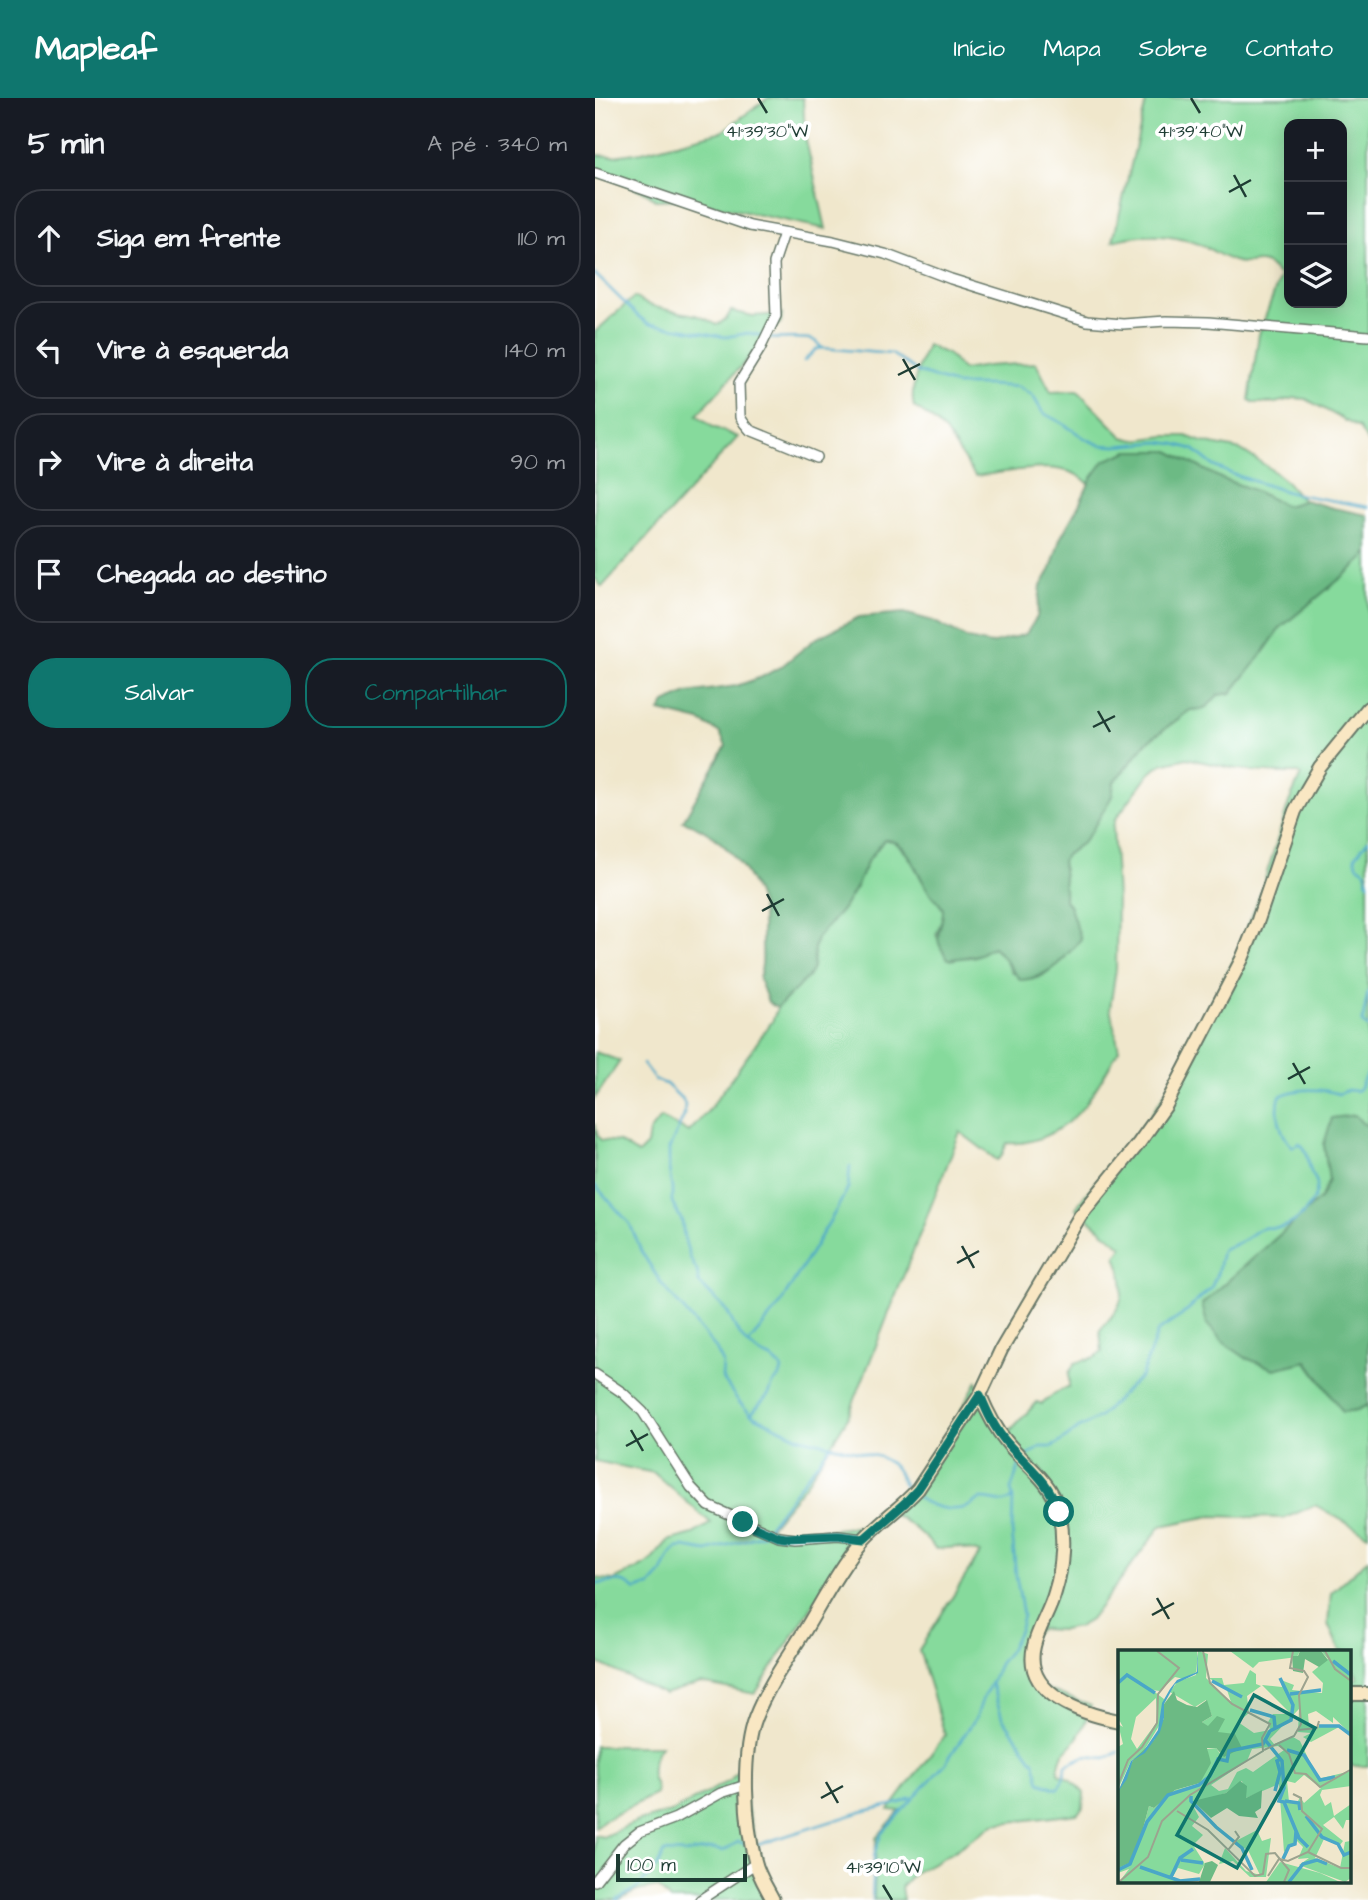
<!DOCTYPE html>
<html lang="pt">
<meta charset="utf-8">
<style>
:root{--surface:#171b24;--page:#242831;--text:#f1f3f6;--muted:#9ea1a6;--line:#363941;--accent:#0f766e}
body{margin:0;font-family:"Architects Daughter",sans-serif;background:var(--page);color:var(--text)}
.controls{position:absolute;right:21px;top:21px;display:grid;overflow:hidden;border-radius:14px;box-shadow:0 4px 18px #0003}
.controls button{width:63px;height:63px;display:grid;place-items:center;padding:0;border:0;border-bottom:2px solid var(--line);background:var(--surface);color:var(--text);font:35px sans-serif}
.scale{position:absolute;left:21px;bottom:18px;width:131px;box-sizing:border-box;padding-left:7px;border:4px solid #1f3d34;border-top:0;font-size:19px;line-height:24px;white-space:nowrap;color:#1f3d34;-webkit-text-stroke:5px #fff;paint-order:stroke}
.stop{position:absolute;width:21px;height:21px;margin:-16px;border:5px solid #0f766e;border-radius:50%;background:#fff}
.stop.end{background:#0f766e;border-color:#fff;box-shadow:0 2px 7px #0008}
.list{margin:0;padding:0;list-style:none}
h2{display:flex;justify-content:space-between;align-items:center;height:91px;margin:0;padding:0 28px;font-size:30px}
h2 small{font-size:23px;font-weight:400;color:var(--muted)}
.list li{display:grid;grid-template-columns:46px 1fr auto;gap:21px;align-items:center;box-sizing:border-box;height:98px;margin:0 14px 14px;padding:0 14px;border:2px solid var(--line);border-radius:28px}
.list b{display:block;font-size:26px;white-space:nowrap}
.list em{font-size:23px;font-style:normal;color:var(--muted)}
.actions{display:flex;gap:14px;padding:21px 28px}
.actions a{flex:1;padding:16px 0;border:2px solid var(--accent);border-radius:28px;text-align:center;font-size:24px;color:var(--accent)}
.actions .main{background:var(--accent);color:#fff}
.icon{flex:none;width:38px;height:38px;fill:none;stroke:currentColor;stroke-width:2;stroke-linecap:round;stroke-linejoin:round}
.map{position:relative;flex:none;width:773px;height:1802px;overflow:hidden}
header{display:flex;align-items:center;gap:42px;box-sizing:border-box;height:98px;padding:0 35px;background:var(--accent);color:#fff}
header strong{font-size:33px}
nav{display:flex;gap:38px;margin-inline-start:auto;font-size:24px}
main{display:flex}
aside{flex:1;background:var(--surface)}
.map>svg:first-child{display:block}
</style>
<header>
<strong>Mapleaf</strong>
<nav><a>Início</a><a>Mapa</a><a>Sobre</a><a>Contato</a></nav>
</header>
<main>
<aside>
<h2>5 min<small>A pé · 340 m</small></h2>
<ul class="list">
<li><svg class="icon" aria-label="ahead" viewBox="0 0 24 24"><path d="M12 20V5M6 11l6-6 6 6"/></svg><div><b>Siga em frente</b></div><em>110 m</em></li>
<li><svg class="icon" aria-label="left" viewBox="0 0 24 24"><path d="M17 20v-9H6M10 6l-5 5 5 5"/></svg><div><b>Vire à esquerda</b></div><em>140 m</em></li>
<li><svg class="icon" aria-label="right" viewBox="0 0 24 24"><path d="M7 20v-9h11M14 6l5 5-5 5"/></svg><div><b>Vire à direita</b></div><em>90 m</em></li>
<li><svg class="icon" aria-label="arrive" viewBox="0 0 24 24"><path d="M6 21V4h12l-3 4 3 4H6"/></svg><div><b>Chegada ao destino</b></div></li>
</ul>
<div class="actions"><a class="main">Salvar</a><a>Compartilhar</a></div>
</aside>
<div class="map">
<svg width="773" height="1802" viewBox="0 0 773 1802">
<rect width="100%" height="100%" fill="#fff"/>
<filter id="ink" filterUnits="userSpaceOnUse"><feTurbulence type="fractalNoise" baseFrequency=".0143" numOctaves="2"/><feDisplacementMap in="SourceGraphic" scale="14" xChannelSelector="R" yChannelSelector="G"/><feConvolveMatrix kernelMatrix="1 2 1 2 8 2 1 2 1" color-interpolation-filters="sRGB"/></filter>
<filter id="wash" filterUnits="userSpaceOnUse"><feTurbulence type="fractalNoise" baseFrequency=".00686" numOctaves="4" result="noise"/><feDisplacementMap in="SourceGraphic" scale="28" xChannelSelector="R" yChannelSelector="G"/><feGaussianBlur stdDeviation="1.57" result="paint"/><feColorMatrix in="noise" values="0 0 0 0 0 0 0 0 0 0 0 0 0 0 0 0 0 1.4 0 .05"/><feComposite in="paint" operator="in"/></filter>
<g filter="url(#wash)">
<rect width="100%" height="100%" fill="#f0e7cc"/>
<g fill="#86da9c" stroke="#528c68" stroke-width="2" fill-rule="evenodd">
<polygon points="173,0 208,0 210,38 231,131 89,101 60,102 52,95 0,72 0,57 19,58 47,54 128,33"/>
<path d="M552,0h221v345l-9,-15 -53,-29 -12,-1 -19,5h-20l-6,-3 10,-66 21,-57c-22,-27 -23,-8 -47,-16 -12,-4 -23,-13 -35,-17 -27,-10 -58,-11 -85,-3zM694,26h53v179h-53z"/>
<path d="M39,199c19,13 40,13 61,18 8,2 15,6 22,10l10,-7 4,-7 22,5 29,-2 -1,8 -84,93 16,12 25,10 -136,150 -7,-9v-246z"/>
<path d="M332,247l20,9 16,16 24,-4 49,-3 15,29 27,-1 45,46 12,3 30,-4h21l16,6 39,8 27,17 19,15 16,19 -17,5 -35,-17 -29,-10 -53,-28h-40l-25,10 -15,23c-26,-28 -80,-11 -114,-8l-30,-45 -16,-14 -15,-10c-5,-19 6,-44 13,-62z"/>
<path d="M773,455v573l-6,-3 -38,21 5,36 -8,18 -119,106 72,65 32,-8 37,51 14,-2 11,-5v130l-53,-30 -30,13 -74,-2 -50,10 -71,94 -12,7 -16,3 -22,-1 -16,13 -1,32 18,13 50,19c-4,11 -7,22 -14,32 -12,18 -16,10 -19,35l13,7 13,13 -1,15 -6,6 -83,10 -43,29 -37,20 -13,14 2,13h-29l2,-62 24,-27 -11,-1 56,-75 -26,-85 61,-97 -22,-6 -22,2c-14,-16 -28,-28 -47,-37l-32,25 -102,157 -54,-11 -37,11 -66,-31 -3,-10v-75l19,2 23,-11 13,-7 18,-21 25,-7 18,-11 -57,-50 -59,-12v-337l3,12 3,4 18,2 19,12 9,-9 2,-13 11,-14 29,14 20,-22 64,-90 4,-12 31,-31 5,-9 1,-20 3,-10 25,-28 15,-25 10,-23 17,-22h8c20,14 23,32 37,51 4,6 10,11 14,18v7l-7,19 15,25c9,-3 18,-2 25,-4 6,-2 11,-7 17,-9l11,11 8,15 22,6 8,-3 23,-18 -1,-78 -2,-19 4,-6 16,-12 30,-47 2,-14 33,-40 43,-32 12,-1 6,-3 6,-9 4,-2 13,-2 34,-43 15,-22 73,-60zM592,660c40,10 70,16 111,15l3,2 -12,27 -28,90 -24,63 -53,99 -17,36 -18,28 -64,77 -9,13 46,39 -6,9c6,15 10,36 2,51 -4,8 -12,16 -18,23l2,22 -7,5 -20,6 -6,10v14l-14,6 -13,11 -5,-2 -31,33 -21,-34 -8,-20 -16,29 5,2 -27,33 -31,44 -46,37 -71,8 -16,-4 -5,-3 36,-43 42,-67 112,-285 37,28 4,-3 6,-14c28,3 60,-15 77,-37 13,-17 24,-38 35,-56l-9,-42 6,-39 1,-70 -4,-71 2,-8 34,-46 7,-6 6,-4z"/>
<polygon points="0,954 25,963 0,1000"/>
<polygon points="773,1461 773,1668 756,1668 754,1662 754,1585 763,1580 754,1566 754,1554 745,1553 733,1526 736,1495"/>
<path d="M0,1648h66c-6,8 -11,20 -9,30 2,8 6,9 4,18l-52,26 -9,8z"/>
<polygon points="143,1673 175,1802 75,1802 63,1789 42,1793 24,1802 0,1802 0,1737 8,1739 41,1724 79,1713 135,1682"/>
</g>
<g fill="#6cba84" stroke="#467c5c" stroke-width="2">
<path d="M534,353h40l53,28 29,10 35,17 17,-5 1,-1 29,8 35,7v38l-15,15 -73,60 -15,22 -34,43 -13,2 -10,11 -6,3 -12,1 -43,32 -33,40 -2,14 -21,36 -9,11 -16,12 -4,6 2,19v19l5,6 12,34c-17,20 -32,39 -60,41 -12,-10 -15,-24 -28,-33 -6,2 -10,6 -16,8 -3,1 -25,4 -29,4 -19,-25 -5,-26 -5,-50 -4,-7 -9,-11 -14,-17 -12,-17 -20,-54 -45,-52l-17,22 -10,23 -15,25 -25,28 -3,10 -1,20 -5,9 -31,31 -9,-6 -9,-24c5,-13 3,-25 3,-38 0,-10 1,-23 -1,-33 -10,-38 -41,-74 -78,-86l43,-75 -6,-13 -20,-12 -40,-10 5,-8 22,-10 49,-7 26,-9 20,-11 33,-27 44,-22 45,-4 29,8 35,18 23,5 35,-10 11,-17 4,-31 10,-17 9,-30 19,-34 12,-26 13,-18z"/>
<polygon points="760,1017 767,1025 773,1028 773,1307 762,1312 748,1314 712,1263 679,1271 651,1260 628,1244 612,1226 607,1206 726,1100 734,1082 729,1046 737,1020"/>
</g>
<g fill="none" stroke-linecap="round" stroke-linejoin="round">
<g stroke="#4aa7c8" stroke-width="2.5">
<polyline points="0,176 43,218 54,226 89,231 130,239 154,235 168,238"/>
<path d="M174,240c11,2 36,-2 44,2 3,1 6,5 9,8"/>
<polyline points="209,263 221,251 227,250 297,256 323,274 362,287 394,287 424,289 438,298 448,315 467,325 491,341 505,347 521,348 564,344 580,346 598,351 619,368 637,376 696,395 773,409"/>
<polyline points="773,742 760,759 762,767 770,773 773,785"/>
<polyline points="773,894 767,925 773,929"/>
<polyline points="48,966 60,982 71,986 88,1002 90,1007 89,1018 74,1051 74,1071 77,1091 77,1104 87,1123 89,1139 95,1160 102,1173 104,1185 132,1213 141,1231 150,1244 166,1256 176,1260 187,1270 186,1276 178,1286 174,1296 156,1316"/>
<polyline points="0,1087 35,1126 46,1153 66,1185 120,1249 128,1265 127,1280 144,1304 157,1317 203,1339 285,1359 298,1367 303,1374 310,1389 315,1394"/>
<polyline points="153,1246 184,1208 239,1116 253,1090 255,1068"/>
<path d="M432,1358l13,-9h11l8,-4 20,-15 21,-11 29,-30 12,-10 17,-46 23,-15 30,-28 6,-14 5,-23c8,-5 17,-8 25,-13 5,-3 8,-7 13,-9 8,-3 15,0 22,-2 15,-3 34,-24 35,-40 1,-7 -3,-9 -6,-15 -4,-11 -1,-21 -12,-29l-6,4c-13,-11 -18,-35 -13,-51 17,-8 41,-8 59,-2l9,-4 8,1c8,-4 5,-13 12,-17"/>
<path d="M320,1398c14,10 34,17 52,11 5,-2 9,-7 14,-8 13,-1 20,7 32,0"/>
<path d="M0,1486c19,-1 26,-8 41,6l7,-3 7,-1 11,-12 9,-19 7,-7 7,-1 23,4 55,-16 68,-89"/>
<polyline points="396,1585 407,1619 440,1665 445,1684 463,1691 469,1678 471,1667 490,1658 510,1660 524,1654"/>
<polyline points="162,1747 266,1714 305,1705 316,1700"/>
<polyline points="22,1802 41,1791 62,1769 69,1754 90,1755 117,1751 128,1753 143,1744 152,1746"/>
<polyline points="277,1802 279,1758 286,1736 350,1666 382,1618 387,1602 397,1583 404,1566 415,1552 425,1530 428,1517 421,1478 417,1433 418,1401 416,1391 425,1366"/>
</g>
</g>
</g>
<g filter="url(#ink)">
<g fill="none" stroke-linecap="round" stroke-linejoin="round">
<defs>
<g id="street">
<polyline points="0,75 155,128 238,143 290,156 356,181 492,223 528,226 571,223 613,224 773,238"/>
<polyline points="189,135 179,165 181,218 165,251 144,285 145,319 149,325 155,332 221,359"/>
<polyline points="0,1276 28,1295 48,1314 96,1389 114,1408 184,1439 200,1441 243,1438 269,1441"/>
<polyline points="0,1783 29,1746 44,1734 81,1720 126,1695 151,1687"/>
<polyline points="105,1802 160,1766"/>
</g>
<g id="secondary">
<polyline points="754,1596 773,1596"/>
<path d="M524,1623c-35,-7 -97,-26 -85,-75 4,-18 16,-35 21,-54 8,-25 10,-59 3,-84 -8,-29 -35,-45 -52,-67 -12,-14 -19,-29 -26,-46l21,-45 79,-134 59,-73 27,-38 76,-146 16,-39 37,-109 11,-20 14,-24 48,-59"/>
<path d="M178,1802c-6,-12 -15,-25 -18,-39 -10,-37 -14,-106 0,-143 12,-31 32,-59 50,-88 18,-30 35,-63 58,-90 16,-18 38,-32 55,-51l62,-94"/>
</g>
</defs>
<use href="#street" stroke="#687869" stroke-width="12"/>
<use href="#secondary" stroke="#687869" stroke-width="16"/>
<use href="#street" stroke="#fff" stroke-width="9"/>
<use href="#secondary" stroke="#f9e7c3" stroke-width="12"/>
</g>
</g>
<g fill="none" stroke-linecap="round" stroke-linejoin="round" filter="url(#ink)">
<path stroke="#0f766e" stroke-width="9" d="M148,1424l36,15 7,1 52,-2 26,3 42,-37 12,-13 62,-94c7,17 14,33 27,48 20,23 42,37 52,69"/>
</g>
<path fill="none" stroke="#1f3d34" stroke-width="2.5" d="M163,0l9,15M596,0l9,15M639,77l12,22M634,94l22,-12M308,261l12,21M303,277l22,-11M503,613l12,21M498,629l22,-11M172,796l12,22M167,813l22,-12M698,965l12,21M693,981l22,-12M367,1148l12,22M362,1165l22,-12M36,1332l12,21M31,1348l22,-12M562,1500l12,21M557,1517l22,-12M231,1684l12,21M226,1700l22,-12M288,1787l9,15"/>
<g transform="translate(523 1552)">
<rect width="233" height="233" fill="#f0e7cc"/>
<path d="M0,1h79l1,20 -14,8 -9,-2 -15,14 -8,-1 12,9 -2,22 -19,31 -12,9 -13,28v-42l5,-3 -5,-20 5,3 -5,-9zM38,48l1,24 -20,27 -6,-10 5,-22zM80,1l10,3 -2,24 25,24 -4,-12 -18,-12h13l2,7 20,-2 6,-13 6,4v10l5,2 -14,10 2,17 -11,9 16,11 16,-3 -2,-8 5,-8h18l-29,-29 20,2 -1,-7 13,5 -2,5 30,3 1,-10 -11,-11 16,-13 -7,-8h30v83l-18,-17v6l-17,-12 -8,3 1,12 30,1 -28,15 -8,-5 8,-4 -13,-1 1,-23 -29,30 4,5 19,-7 7,4 18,38 33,-8v15l-29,4 -2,5 5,11 6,-4 3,14 17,-12v16h-5l-3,9 -9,-12 -11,8 20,16 -3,4 -16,-6 -9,19 25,10 5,-26 5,-1 1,37 -6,4 -46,-17 10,-7 -11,1 5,-12 -6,-6 -13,11 -5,-68 -33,14 -4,-17 -16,12 -34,11 7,13 -7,9 11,9 -10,10 12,19 -6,10 -21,-6 -6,10 18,4h-71l10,-13 -11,4v-5l21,-24 10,-38 5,2 21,-18 24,-6 10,-19 -2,-16 9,-1 6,8 14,-17 -19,-7 7,-13 -16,8 -6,-5 10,-6 -6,-16 -11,7 -25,-15 7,-10 19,-7zM160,96l6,4 -31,22 -7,-4 -9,4 -9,17 -9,2 -8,-6 36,-24 5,-12zM186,125l17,13 -17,15 -4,-6 -3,6 -8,-1 -2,-21 8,2zM112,1h70l-3,6 -38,5 -6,6zM139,180l5,11 9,-3 -5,39h-16l-17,-16 -14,3 6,-16 21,23 14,4 -12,-25 -16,-7zM162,212l40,11 20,9h-74z" fill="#86da9c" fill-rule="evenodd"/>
<path d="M182,1h21l7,9 -9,7 -14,-8 -2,14 -10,-2 -1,-15h6zM56,41l3,9 10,5 10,2 10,-7 5,16 -10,6 6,4 9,-10 8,3 -7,13 17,2 7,14 -18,9 -8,-9h-9l4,15 -11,20 -25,7 -21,18 -5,-2 -10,38 -10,19 -11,5v-76l15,-32 21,-20 10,-22v-14zM122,131l7,5 -1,12 16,-8 -1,18 -6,4 3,6 -19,-2 -12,-8 -16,10 -18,-17 33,-8zM94,211l6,4 -8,17h-11l6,-19z" fill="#6cba84"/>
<path d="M80,1v22l-23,11 -11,20v14l-4,14 -15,21 -12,7 -6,19 -9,13 13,-31 12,-9 15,-22 4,-27 8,-14 7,-9 20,-8z" fill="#4aa7c8"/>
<path fill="none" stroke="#4aa7c8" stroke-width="3.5" d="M215,11l18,14M94,31l30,16M0,33l9,-8 28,18M172,44l31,-4M132,60l24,7 1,10M201,76h20l12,9M148,91l16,20 2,27 -5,13 5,1 15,36 9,9M169,100l17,5 16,25 15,-3M157,141l5,-19 -3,-11 4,-2M73,146v5l25,26 26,21 10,22M167,151l14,2 1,7M188,166l16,21 16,7 6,11 7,-3M165,209l6,-13 6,-2 1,-12M63,210l22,3M22,217l40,14 20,-2M0,220l12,-6 17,-42 21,-27 31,-10 11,-9 8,-17 9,2 2,-10 34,-7 7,-13 21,-11 2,-15 -13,-27M53,227l9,-19 13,-9M171,232l14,-18 14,-4 10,4"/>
<path fill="none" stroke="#9ca38f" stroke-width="2" d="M207,1l10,18 16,12M180,80l19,-2 2,-7M161,95l10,9 6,19 11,1 14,13 30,-17M146,100l30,-14 7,-12 -2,-29 9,-18 -4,-6 -14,-3 3,-17M0,135l10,-25 14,-13 15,-24 1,-29 21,-26 -22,-17M59,161l31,19 47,46 8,-2 3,-20 9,-1 14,17 -5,12M110,200l11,-13 -4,-6M190,202l33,16h10M150,226l11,-17 9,2 20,-9 14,-23 -20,-18 -1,-13 -8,-4M1,232l29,-25 14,-36 28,-26 73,-44 -1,-13 8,-14 -38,-20 -22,-21 -7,-32"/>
<path fill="#0f766e" fill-opacity="0.15" stroke="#0f766e" stroke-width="3.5" d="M136,45l61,33 -78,140 -60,-33z"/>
<rect width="233" height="233" fill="none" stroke="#1f3d34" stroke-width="3.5"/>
</g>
<g font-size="18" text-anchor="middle" fill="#1f3d34" stroke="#fff" stroke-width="7" stroke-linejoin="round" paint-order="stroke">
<text x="172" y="39">41°39'30"W</text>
<text x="605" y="39">41°39'40"W</text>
<text x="288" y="1775">41°39'10"W</text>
</g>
</svg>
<div class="controls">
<button>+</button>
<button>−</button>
<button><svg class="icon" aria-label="layers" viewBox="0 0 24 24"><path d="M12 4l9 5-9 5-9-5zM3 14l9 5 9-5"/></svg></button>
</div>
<div class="scale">100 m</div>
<div class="stop" style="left:464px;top:1414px"></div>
<div class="stop end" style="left:148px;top:1424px"></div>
</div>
</main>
